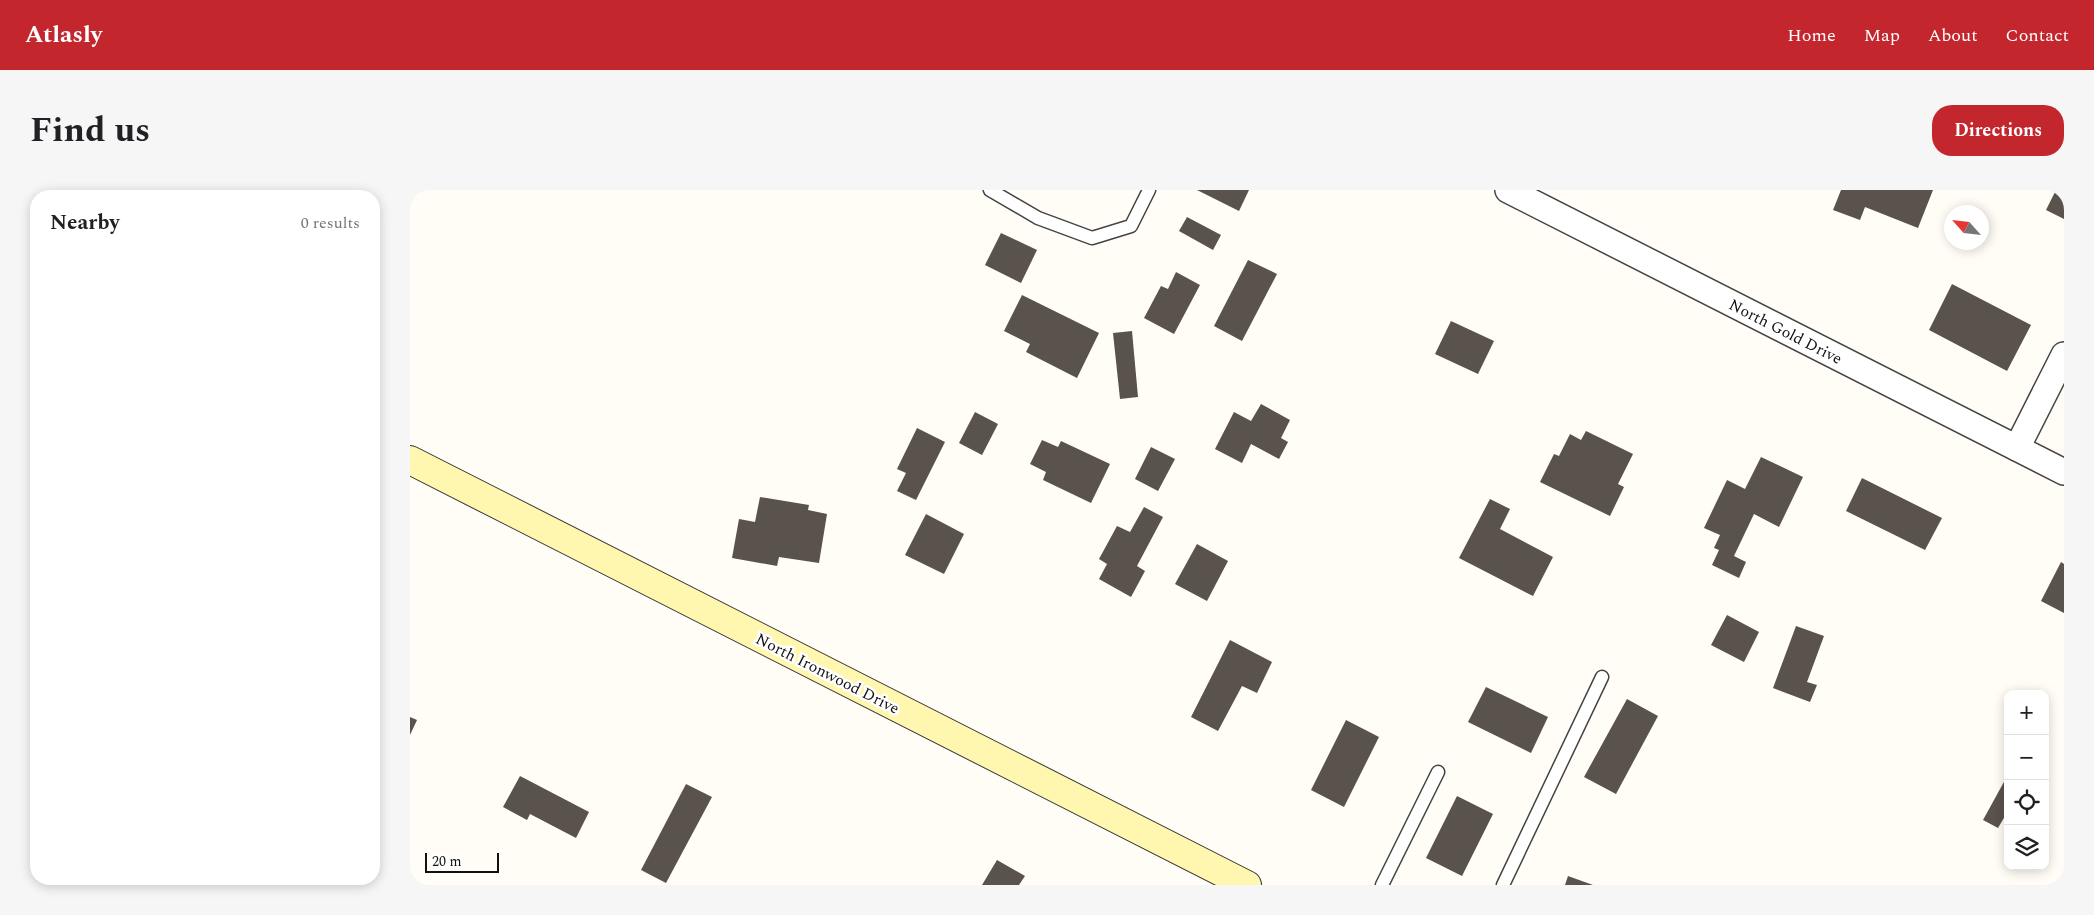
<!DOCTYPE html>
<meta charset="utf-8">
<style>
:root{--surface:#fff;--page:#f6f6f6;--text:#202124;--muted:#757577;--line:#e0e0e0;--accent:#c4262e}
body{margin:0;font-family:Spectral,serif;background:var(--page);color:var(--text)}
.controls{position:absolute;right:15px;bottom:15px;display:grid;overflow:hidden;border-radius:10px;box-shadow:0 2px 12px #0003}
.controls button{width:45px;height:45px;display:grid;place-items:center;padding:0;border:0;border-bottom:1px solid var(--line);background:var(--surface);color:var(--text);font:25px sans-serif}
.compass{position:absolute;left:1534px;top:15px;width:45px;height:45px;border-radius:50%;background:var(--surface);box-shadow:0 2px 12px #0003;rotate:297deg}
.scale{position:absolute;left:15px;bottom:12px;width:74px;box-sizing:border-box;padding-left:5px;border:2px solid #111;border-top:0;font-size:14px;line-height:18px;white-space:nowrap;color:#111;-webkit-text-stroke:4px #fff;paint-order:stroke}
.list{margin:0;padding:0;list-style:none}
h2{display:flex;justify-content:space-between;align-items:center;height:65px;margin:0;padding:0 20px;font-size:21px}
h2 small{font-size:16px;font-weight:400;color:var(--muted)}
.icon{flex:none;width:28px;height:28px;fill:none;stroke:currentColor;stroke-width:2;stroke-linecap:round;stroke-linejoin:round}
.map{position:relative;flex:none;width:1654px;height:695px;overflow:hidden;border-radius:20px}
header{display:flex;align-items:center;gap:30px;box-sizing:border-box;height:70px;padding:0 25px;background:var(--accent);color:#fff}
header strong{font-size:24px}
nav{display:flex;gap:28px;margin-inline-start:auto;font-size:18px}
.intro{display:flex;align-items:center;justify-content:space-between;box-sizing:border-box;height:120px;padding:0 30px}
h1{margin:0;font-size:35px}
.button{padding:12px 22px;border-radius:20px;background:var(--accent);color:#fff;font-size:18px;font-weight:700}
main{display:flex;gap:30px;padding:0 30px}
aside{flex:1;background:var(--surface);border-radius:20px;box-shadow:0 2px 12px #0003}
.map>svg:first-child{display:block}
</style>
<header>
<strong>Atlasly</strong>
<nav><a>Home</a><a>Map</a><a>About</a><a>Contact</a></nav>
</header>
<div class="intro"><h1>Find us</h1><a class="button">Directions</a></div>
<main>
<aside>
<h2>Nearby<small>0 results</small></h2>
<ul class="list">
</ul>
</aside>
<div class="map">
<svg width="1654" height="695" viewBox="0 0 1654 695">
<rect width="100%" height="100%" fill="#fffdf5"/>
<g fill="#5a524d">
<polygon points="787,0 839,0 829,21"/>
<polygon points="1431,0 1523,0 1508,38 1455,17 1450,30 1423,20"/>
<polygon points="1646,0 1654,0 1654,29 1636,20"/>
<polygon points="777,27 811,45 803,60 769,41"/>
<polygon points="591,43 627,60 611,93 575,75"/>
<polygon points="838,70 867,84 832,151 804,136"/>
<polygon points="766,82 790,95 764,144 734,128 751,96 758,99"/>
<polygon points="1542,94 1621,135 1597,181 1519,140"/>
<polygon points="612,105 689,143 667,188 616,162 620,154 594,141"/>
<polygon points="1041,131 1084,151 1068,184 1025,164"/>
<polygon points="722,141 728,207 710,209 703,143"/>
<polygon points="851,214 880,230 871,248 878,252 869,269 841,254 832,273 805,259 824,222 841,231"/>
<polygon points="565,222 588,234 572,265 549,253"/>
<polygon points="507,238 535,252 506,310 487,301 496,283 487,279"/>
<polygon points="1176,241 1223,264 1208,294 1214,297 1200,326 1130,292 1144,264 1149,266 1160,244 1171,250"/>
<polygon points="632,250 648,257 651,251 700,274 681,313 633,290 636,282 620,274"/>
<polygon points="741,257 765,269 748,301 725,289"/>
<polygon points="1351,267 1393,287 1369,337 1344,324 1324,366 1336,372 1329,388 1302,375 1309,360 1304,358 1310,345 1294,338 1317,290 1335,299"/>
<polygon points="1452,288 1532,328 1515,360 1436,321"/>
<polygon points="350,307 399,315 398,320 417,324 409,373 369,367 367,376 322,368 329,329 345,332"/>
<polygon points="1080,309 1100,319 1090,339 1143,367 1123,406 1049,368"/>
<polygon points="734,317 753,327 727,376 735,381 721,407 689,389 697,374 689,369 707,336 720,342"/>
<polygon points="516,324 554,344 534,384 495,365"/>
<polygon points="787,354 818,371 797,411 765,394"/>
<polygon points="1651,372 1654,374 1654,423 1631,411"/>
<polygon points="1317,425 1349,442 1334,472 1301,455"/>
<polygon points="1386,436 1414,446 1397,492 1407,495 1400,512 1363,498"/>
<polygon points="820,450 862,472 847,503 832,496 808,541 781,527"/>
<polygon points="1076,497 1138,527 1121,563 1058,532"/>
<polygon points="1217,509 1248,526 1206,604 1174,587"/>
<polygon points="0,527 7,530 0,545"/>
<polygon points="936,530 969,547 934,617 901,600"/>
<polygon points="110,586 179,622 166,648 120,624 117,630 93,617"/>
<polygon points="1595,590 1598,591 1598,621 1588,638 1573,630"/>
<polygon points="276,594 302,607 256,693 231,680"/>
<polygon points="1047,606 1083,624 1052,686 1016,668"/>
<polygon points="587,670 615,686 609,695 572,695"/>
<polygon points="1158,686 1183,695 1155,695"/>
</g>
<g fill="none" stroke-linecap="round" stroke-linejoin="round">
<defs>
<g id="lane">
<polyline points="580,0 628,28 682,48 721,36 739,0"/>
<polyline points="972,695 1028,582"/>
<polyline points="1093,695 1192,487"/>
</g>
<g id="street">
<polyline points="1098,0 1654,282"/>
<polyline points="1607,258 1654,165"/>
</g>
<polyline id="secondary" points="0,270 837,695"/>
</defs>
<use href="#lane" stroke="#444" stroke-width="15"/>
<use href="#street" stroke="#444" stroke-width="28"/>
<use href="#secondary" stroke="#333" stroke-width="30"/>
<use href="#lane" stroke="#fff" stroke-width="12"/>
<use href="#street" stroke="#fff" stroke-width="25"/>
<use href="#secondary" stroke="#fff6b0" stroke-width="28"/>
</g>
<g text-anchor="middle" stroke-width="5" stroke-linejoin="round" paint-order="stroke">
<g font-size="16" fill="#111" stroke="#fff">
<text transform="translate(1376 141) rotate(27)" y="6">North Gold Drive</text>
<text transform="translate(418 483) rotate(27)" y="6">North Ironwood Drive</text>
</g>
</g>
</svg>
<div class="controls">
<button>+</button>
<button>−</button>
<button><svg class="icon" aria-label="locate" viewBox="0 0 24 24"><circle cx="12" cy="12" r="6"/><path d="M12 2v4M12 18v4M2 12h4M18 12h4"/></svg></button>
<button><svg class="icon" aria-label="layers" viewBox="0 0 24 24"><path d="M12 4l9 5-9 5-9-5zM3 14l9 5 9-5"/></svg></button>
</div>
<svg class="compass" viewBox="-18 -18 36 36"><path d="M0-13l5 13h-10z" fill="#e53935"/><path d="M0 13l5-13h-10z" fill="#757577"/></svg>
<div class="scale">20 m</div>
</div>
</main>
